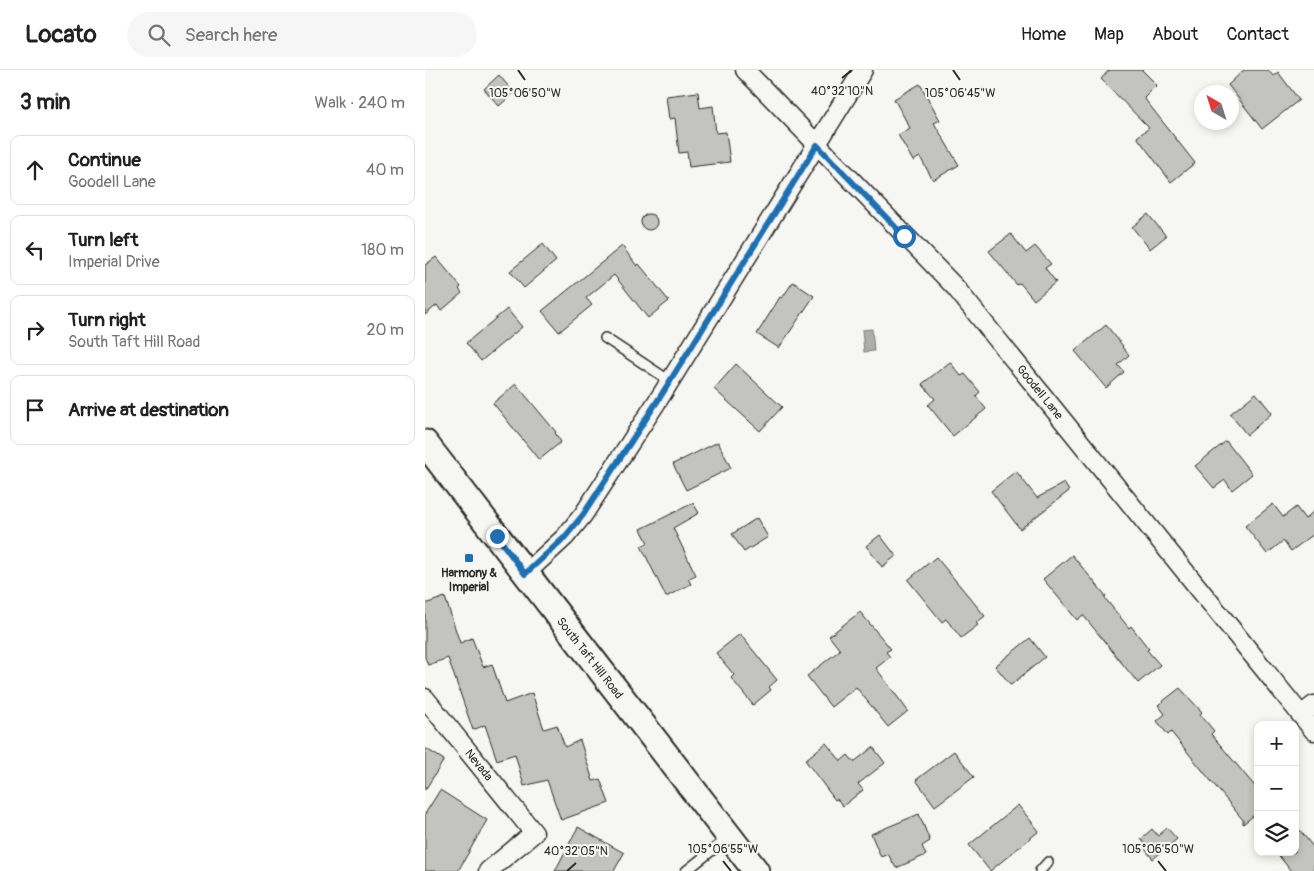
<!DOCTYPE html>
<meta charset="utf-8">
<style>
:root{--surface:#fff;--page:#f6f6f6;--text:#202124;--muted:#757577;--line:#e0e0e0}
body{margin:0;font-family:Pangolin,sans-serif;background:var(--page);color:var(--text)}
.controls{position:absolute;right:15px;bottom:15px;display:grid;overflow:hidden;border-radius:10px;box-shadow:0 2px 8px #0003}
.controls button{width:45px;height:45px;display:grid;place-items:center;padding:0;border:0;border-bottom:1px solid var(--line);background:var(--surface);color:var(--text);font:25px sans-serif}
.compass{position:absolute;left:769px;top:15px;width:45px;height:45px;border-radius:50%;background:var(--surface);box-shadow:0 2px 8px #0003;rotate:321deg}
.stop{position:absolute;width:15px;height:15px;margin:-11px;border:4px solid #1f6fb2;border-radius:50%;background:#fff}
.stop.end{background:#1f6fb2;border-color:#fff;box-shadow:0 1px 5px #0008}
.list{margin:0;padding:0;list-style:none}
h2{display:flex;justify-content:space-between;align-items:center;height:65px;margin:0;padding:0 20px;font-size:21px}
h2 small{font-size:16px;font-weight:400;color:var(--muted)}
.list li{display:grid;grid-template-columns:32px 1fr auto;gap:15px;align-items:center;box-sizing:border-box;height:70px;margin:0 10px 10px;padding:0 10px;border:1px solid var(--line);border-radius:10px}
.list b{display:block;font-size:19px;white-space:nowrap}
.list p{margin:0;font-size:16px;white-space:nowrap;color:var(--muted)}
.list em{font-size:16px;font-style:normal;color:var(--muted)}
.icon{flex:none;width:28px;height:28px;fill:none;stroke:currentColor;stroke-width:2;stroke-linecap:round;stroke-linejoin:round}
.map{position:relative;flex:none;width:889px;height:801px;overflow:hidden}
header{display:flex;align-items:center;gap:30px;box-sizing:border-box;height:70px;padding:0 25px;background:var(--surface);border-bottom:1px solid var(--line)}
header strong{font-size:24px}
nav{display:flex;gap:28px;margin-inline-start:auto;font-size:18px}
.search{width:350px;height:45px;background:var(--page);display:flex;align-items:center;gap:12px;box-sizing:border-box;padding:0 18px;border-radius:28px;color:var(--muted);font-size:19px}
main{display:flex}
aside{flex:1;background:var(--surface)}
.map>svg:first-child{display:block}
</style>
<header>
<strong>Locato</strong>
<div class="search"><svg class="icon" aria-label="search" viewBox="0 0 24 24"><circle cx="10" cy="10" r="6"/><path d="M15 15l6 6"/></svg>Search here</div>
<nav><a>Home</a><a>Map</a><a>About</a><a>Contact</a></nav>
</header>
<main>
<aside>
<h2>3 min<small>Walk · 240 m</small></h2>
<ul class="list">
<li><svg class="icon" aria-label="ahead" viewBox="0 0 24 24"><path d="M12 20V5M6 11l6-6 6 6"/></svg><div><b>Continue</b><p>Goodell Lane</p></div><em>40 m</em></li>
<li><svg class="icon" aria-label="left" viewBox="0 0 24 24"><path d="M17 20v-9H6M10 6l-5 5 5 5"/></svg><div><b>Turn left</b><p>Imperial Drive</p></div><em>180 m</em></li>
<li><svg class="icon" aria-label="right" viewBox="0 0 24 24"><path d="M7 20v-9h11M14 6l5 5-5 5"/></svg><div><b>Turn right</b><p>South Taft Hill Road</p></div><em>20 m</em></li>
<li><svg class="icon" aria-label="arrive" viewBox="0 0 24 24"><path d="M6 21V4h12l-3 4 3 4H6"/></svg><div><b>Arrive at destination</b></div></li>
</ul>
</aside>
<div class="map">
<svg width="889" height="801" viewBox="0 0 889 801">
<rect width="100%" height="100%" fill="#f6f6f2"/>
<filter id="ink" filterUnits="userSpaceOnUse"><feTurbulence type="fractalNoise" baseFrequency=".02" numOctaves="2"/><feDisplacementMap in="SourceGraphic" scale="10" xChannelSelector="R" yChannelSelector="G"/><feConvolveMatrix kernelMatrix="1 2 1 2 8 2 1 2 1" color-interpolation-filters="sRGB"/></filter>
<g filter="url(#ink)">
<polygon fill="#aeaeab" stroke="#7a7a78" points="447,259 449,281 439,282 437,260"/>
<g fill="#c3c3c0" stroke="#2b2b2b">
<polygon points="684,0 717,0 732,15 719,28 770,93 746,112 712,67 724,58 676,9"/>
<polygon points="819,0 843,0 848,6 853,2 874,30 837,59 803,15"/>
<polygon points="74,5 89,23 74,36 59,19"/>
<polygon points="495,14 515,50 509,53 534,95 508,110 495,87 488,91 473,65 485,58 469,29"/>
<polygon points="273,22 275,38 288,36 291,63 301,62 305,92 264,97 262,82 254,83 250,48 244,49 241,26"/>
<circle cx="224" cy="152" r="8"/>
<polygon points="723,144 741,166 725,179 707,157"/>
<polygon points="586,164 601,183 610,176 626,194 620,198 631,212 609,230 595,213 592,215 564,181"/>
<polygon points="118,174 131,191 99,218 85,201"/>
<polygon points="197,176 212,196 214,194 244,231 223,248 189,205 161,228 167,235 134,262 117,241"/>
<polygon points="11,187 36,217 34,219 37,223 16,241 12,235 0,245 0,195"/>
<polygon points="368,212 389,226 354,278 332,264 355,227 357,228"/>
<polygon points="82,239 97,257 56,291 41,273"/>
<polygon points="681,255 698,276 697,277 704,285 693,295 699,302 681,318 650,281"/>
<polygon points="525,292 536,306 540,304 555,322 551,326 561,339 528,366 503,335 510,329 497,314"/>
<polygon points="311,294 357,337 335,361 289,319"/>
<polygon points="91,314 131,362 130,363 136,372 114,390 68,333"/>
<polygon points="831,323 847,343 822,365 805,344"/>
<polygon points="801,371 827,404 807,420 800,410 789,418 770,396"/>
<polygon points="293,372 306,398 261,420 248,394"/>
<polygon points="591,401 612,428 639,413 644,421 595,459 566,421"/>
<polygon points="268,433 274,443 248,458 271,505 263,509 266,514 241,527 216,476 223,473 216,459"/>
<polygon points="848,434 858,447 871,437 880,449 889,441 889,464 866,481 858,471 842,484 820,456"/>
<polygon points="332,448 343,467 319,482 307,464"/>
<polygon points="455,465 471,486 457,497 441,476"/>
<polygon points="647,485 681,526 679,527 704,558 706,556 724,579 722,580 735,595 713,613 658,545 652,550 618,509"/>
<polygon points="511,487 560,546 551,553 553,555 536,568 521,549 517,552 483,510"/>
<polygon points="20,527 35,573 47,568 58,597 67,594 80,633 107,623 119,659 132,655 140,677 155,670 168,711 175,709 184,733 136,750 122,710 99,716 90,684 72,690 60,655 48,660 23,588 3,595 0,587 0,534"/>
<polygon points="435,542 466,579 461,582 465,587 451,598 483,641 463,657 431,617 406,637 382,606 415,580 404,566"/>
<polygon points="315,564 352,610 344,617 346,620 328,635 306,608 309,605 291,583"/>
<polygon points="605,568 620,587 586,615 570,596"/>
<polygon points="755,618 777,642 775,644 789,661 786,664 833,720 833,742 818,754 818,750 746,662 743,665 732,651 740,644 733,635"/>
<polygon points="401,673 416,691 423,685 429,692 448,677 460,693 433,714 438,720 418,736 412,729 410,730 380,690"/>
<polygon points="0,678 19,690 0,720"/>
<polygon points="529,681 549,707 510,736 491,710"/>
<polygon points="15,720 62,750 33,801 0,801 0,744"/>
<polygon points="593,735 614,761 565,801 544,775"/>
<polygon points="494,744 505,771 497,776 501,785 471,798 463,784 456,787 446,764"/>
<polygon points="870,754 889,778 889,801 866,801 851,782 870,782"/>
<polygon points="153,757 199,783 189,801 130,801"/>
<polygon points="742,758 752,769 728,789 718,777 721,775 716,769 727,759 733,766"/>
</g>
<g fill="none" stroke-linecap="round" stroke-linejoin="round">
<defs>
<g id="service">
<polyline points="180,268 245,311"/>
<polyline points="261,801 304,767"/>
<polyline points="615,801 623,792"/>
</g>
<g id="minor">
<polyline points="320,0 530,217 889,661"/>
<polyline points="100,504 140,467 158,445 237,324 438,0"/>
<polyline points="0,628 109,763 63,801"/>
<polyline points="876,645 889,635"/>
</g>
<polyline id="secondary" points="0,373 331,801"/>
</defs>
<use href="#service" stroke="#2b2b2b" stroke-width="12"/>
<use href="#minor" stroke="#2b2b2b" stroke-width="21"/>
<use href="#secondary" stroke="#2b2b2b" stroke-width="29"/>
<use href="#service" stroke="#f6f6f2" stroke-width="9"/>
<use href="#minor" stroke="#f6f6f2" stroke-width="18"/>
<use href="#secondary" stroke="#f6f6f2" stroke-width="25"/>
</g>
</g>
<g fill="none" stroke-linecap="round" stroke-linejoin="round" filter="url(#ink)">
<polyline stroke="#1f6fb2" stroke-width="6" points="72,466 100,504 140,467 158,445 237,324 392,75 479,166"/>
</g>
<path fill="none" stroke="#2b2b2b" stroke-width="2" d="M93,0l7,10M528,0l7,10M417,8l10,-8M298,791l8,10M733,791l8,10M142,801l9,-8"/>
<rect fill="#1f6fb2" stroke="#f6f6f2" stroke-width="2" x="39" y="483" width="10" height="10" rx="2.5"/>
<g text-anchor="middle" stroke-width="4" stroke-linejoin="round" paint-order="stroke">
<g font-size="12" fill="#2b2b2b" stroke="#f6f6f2">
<text transform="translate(615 322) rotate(51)" y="4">Goodell Lane</text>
<text transform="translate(165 588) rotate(52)" y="4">South Taft Hill Road</text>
<text transform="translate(54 695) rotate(51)" y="4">Nevada</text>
</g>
<g font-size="12" font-weight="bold" fill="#2b2b2b" stroke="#f6f6f2">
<text x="44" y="507">Harmony &amp;<tspan x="44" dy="14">Imperial</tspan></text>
</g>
</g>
<g font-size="12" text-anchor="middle" fill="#2b2b2b" stroke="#f6f6f2" stroke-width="4" stroke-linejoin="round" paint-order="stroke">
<text x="417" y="25">40°32'10"N</text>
<text x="100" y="27">105°06'50"W</text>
<text x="535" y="27">105°06'45"W</text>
<text x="298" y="783">105°06'55"W</text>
<text x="733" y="783">105°06'50"W</text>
<text x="151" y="785">40°32'05"N</text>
</g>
</svg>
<div class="controls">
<button>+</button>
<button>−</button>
<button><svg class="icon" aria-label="layers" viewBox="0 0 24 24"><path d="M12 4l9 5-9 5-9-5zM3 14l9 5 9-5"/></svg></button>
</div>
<svg class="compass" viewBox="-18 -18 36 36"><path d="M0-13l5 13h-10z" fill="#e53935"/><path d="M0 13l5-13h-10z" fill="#757577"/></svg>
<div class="stop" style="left:479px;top:166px"></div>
<div class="stop end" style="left:72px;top:466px"></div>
</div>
</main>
